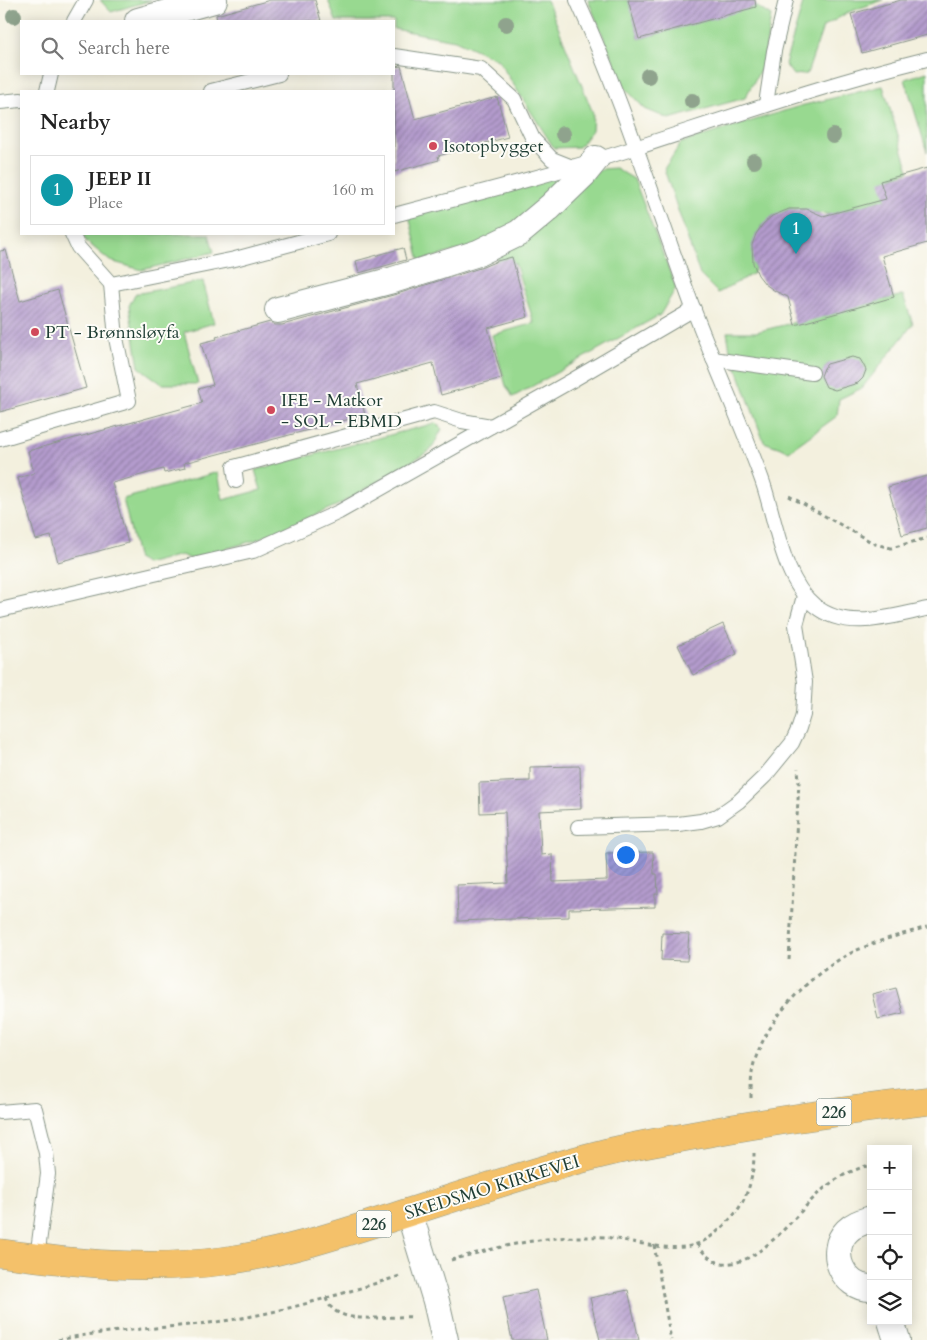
<!DOCTYPE html>
<meta charset="utf-8">
<style>
:root{--surface:#fff;--page:#f2f2f2;--text:#222;--muted:#767676;--line:#e0e0e0;--accent:#1a73e8}
body{margin:0;font-family:Cardo,serif;background:var(--page);color:var(--text)}
.controls{position:absolute;right:15px;bottom:15px;display:grid;overflow:hidden;border-radius:0px;box-shadow:0 2px 12px #0003}
.controls button{width:45px;height:45px;display:grid;place-items:center;padding:0;border:0;border-bottom:1px solid var(--line);background:var(--surface);color:var(--text);font:25px sans-serif}
.you{position:absolute;left:625px;top:854px;width:18px;height:18px;margin:-12px;border:4px solid #fff;border-radius:50%;background:#1a73e8;box-shadow:0 0 0 8px #1a73e833}
.badge{display:grid;place-items:center;width:32px;height:32px;border-radius:50%;background:var(--accent);color:#fff;font-size:16px;font-weight:700}
.pin{position:absolute;translate:-50% -41px;filter:drop-shadow(0 1px 2px #0008)}
.pin::after{content:'';position:absolute;top:26px;width:18px;height:15px;background:inherit;clip-path:polygon(0 0,100% 0,50% 100%)}
.list{margin:0;padding:0;list-style:none}
h2{display:flex;justify-content:space-between;align-items:center;height:65px;margin:0;padding:0 20px;font-size:21px}
h2 small{font-size:16px;font-weight:400;color:var(--muted)}
.list li{display:grid;grid-template-columns:32px 1fr auto;gap:15px;align-items:center;box-sizing:border-box;height:70px;margin:0 10px 10px;padding:0 10px;border:1px solid var(--line);border-radius:0px}
.list b{display:block;font-size:19px;white-space:nowrap}
.list p{margin:0;font-size:16px;white-space:nowrap;color:var(--muted)}
.list em{font-size:16px;font-style:normal;color:var(--muted)}
.icon{flex:none;width:28px;height:28px;fill:none;stroke:currentColor;stroke-width:2;stroke-linecap:round;stroke-linejoin:round}
.map{position:relative;flex:none;width:927px;height:1340px;overflow:hidden}
.search{position:absolute;background:var(--surface);box-shadow:0 2px 12px #0003;left:20px;top:20px;width:375px;height:55px;display:flex;align-items:center;gap:12px;box-sizing:border-box;padding:0 18px;border-radius:0px;color:var(--muted);font-size:19px}
.panel{position:absolute;background:var(--surface);box-shadow:0 2px 12px #0003;left:20px;top:90px;width:375px;height:145px;border-radius:0px}
.map>svg:first-child{display:block}
</style>
<div class="map">
<svg width="927" height="1340" viewBox="0 0 927 1340">
<defs>
<pattern id="building-hatch" width="6" height="6" patternUnits="userSpaceOnUse" patternTransform="scale(1.25)"><rect width="6" height="6" fill="#b49bcd"/><path d="M-1 1l2-2M0 6l6-6M5 7l2-2" fill="none" stroke="#9280a7"/></pattern>
</defs>
<rect width="100%" height="100%" fill="#fdfcf7"/>
<filter id="ink" filterUnits="userSpaceOnUse"><feTurbulence type="fractalNoise" baseFrequency=".02" numOctaves="2"/><feDisplacementMap in="SourceGraphic" scale="10" xChannelSelector="R" yChannelSelector="G"/><feConvolveMatrix kernelMatrix="1 2 1 2 8 2 1 2 1" color-interpolation-filters="sRGB"/></filter>
<filter id="wash" filterUnits="userSpaceOnUse"><feTurbulence type="fractalNoise" baseFrequency=".0096" numOctaves="4" result="noise"/><feDisplacementMap in="SourceGraphic" scale="20" xChannelSelector="R" yChannelSelector="G"/><feGaussianBlur stdDeviation="1.12" result="paint"/><feColorMatrix in="noise" values="0 0 0 0 0 0 0 0 0 0 0 0 0 0 0 0 0 1.4 0 .05"/><feComposite in="paint" operator="in"/></filter>
<g filter="url(#wash)">
<rect width="100%" height="100%" fill="#f3f0de"/>
<g fill="#98d990" stroke="#5c8b62">
<polygon points="100,0 152,0 111,12"/>
<polygon points="328,0 547,0 593,113 592,130 579,147 554,148 498,60 455,40 394,29 394,21 336,21"/>
<polygon points="588,0 629,0 639,39 756,6 771,16 763,65 745,98 669,119 645,109 625,88"/>
<polygon points="804,0 883,0 849,12 823,27 807,74 793,75 785,64"/>
<polygon points="927,72 927,152 905,79"/>
<polygon points="883,86 909,171 886,180 891,197 834,215 790,209 761,226 754,273 718,293 700,275 664,169 681,143 800,106"/>
<polygon points="615,168 634,179 676,288 660,315 513,397 506,386 492,335 534,323 515,263 499,267 497,254 601,169"/>
<polygon points="550,173 569,189 519,233 420,261 408,212"/>
<polygon points="82,234 209,234 214,252 142,270 110,261 86,241"/>
<polygon points="203,281 214,323 184,332 198,384 162,384 139,367 129,306 135,294"/>
<polygon points="903,295 913,324 862,388 839,399 837,416 789,451 764,442 730,350 727,332 756,332"/>
<polygon points="436,423 442,429 431,450 338,505 256,540 191,559 181,555 146,564 138,560 123,499 218,472 223,500 261,490 255,470"/>
</g>
<g id="blocks">
<g fill="url(#building-hatch)">
<polygon points="270,0 315,0 321,21 217,21 216,15 220,14"/>
<polygon points="628,0 755,0 756,7 639,39"/>
<polygon points="901,0 927,0 927,35 862,53 851,14"/>
<polygon points="401,66 415,119 497,97 508,137 438,156 439,160 394,172 394,67"/>
<polygon points="927,168 927,243 882,256 894,297 795,325 788,297 775,291 765,284 758,275 753,263 752,245 756,234 763,224 772,216 789,209 807,209 823,216 886,199 880,181"/>
<polygon points="403,248 406,260 359,273 356,261"/>
<polygon points="6,250 20,301 58,290 86,388 0,412 0,251"/>
<polygon points="512,257 528,317 488,328 502,378 441,395 433,363 357,384 365,415 184,463 185,468 164,473 163,469 112,483 128,543 58,562 51,536 36,540 18,478 34,473 28,451 202,403 198,389 213,385 201,343 217,339 216,337 270,322 275,325 282,325 397,294 483,267 497,261"/>
<polygon points="852,357 860,359 863,364 866,370 863,378 858,383 835,390 826,387 821,376 824,368 827,364"/>
<polygon points="927,476 927,528 902,535 888,487"/>
<polygon points="723,624 737,654 693,675 678,645"/>
<polygon points="580,766 581,809 539,811 541,855 552,854 553,882 607,880 606,853 653,852 654,874 657,874 658,894 655,894 655,907 569,909 569,917 458,921 457,885 508,883 505,812 480,813 479,783 530,781 530,767"/>
<polygon points="662,933 689,934 687,961 661,960"/>
<polygon points="896,988 903,1013 878,1019 872,994"/>
<polygon points="536,1290 547,1340 512,1340 503,1297"/>
<polygon points="628,1290 639,1340 600,1340 590,1298"/>
</g>
</g>
</g>
<g filter="url(#ink)">
<use href="#blocks" fill-opacity="0" stroke="#899689" stroke-width="1"/>
<g fill="none" stroke-linecap="round" stroke-linejoin="round">
<defs>
<g id="lane">
<path d="M577,0c46,100 78,205 116,308 22,58 48,114 69,172 14,40 20,99 53,126 32,26 77,10 112,3"/>
<polyline points="74,21 86,0"/>
<polyline points="394,56 481,69 514,99 533,139 552,159 572,167"/>
<polyline points="47,91 51,74"/>
<polyline points="211,91 279,74"/>
<polyline points="0,102 21,100"/>
<polyline points="766,104 774,51 786,0"/>
<path d="M394,215c81,-21 163,-42 244,-68 96,-31 191,-64 289,-88"/>
<polyline points="72,234 78,247 111,284 235,259 328,234"/>
<polyline points="713,359 812,373"/>
<polyline points="0,439 129,401 116,338 111,284"/>
<polyline points="236,481 234,467 434,412 462,421 491,426"/>
<polyline points="0,610 253,551 339,512 571,381 694,309"/>
<polyline points="578,827 678,824 701,821 718,816 739,801 765,776 792,743 799,728 803,715 805,682 796,625 804,596"/>
<polyline points="0,1112 35,1109 46,1153 48,1174 37,1258"/>
</g>
<g id="street">
<polyline points="138,21 214,0"/>
<polyline points="278,310 393,280 478,253 519,233 550,207 583,175 596,159"/>
<polyline points="409,1212 436,1301 445,1340"/>
<path d="M871,1219c-9,3 -17,5 -24,12 -20,20 -4,58 24,57"/>
<polyline points="891,1321 897,1340"/>
</g>
<path id="highway" d="M0,1253c74,10 148,18 223,8 55,-7 108,-24 161,-41 70,-22 139,-46 209,-64 33,-9 66,-14 98,-20 79,-15 157,-26 236,-35"/>
</defs>
<use href="#lane" stroke="#899689" stroke-width="16"/>
<use href="#street" stroke="#899689" stroke-width="28"/>
<use href="#highway" stroke="#899689" stroke-width="29"/>
<g stroke="#899689" stroke-width="3" stroke-dasharray="4 4" stroke-linecap="butt">
<polyline points="789,496 875,544 891,548 927,538"/>
<polyline points="789,960 799,782 798,768"/>
<path d="M751,1098c0,-12 0,-24 3,-35 14,-45 52,-85 93,-108 25,-13 53,-20 80,-28"/>
<path d="M697,1244c4,6 9,12 16,16 38,19 83,-47 107,-68 14,-13 28,-20 46,-26l5,5"/>
<polyline points="654,1245 671,1340"/>
<path d="M451,1260c43,-12 86,-23 130,-23 10,0 21,-1 30,1 26,4 62,15 86,6 14,-5 26,-17 36,-28 15,-18 21,-40 21,-63"/>
<path d="M326,1298c1,3 3,8 6,10 16,17 60,7 81,9"/>
<path d="M58,1340c52,-11 105,-11 158,-18 63,-8 124,-28 184,-46"/>
</g>
<use href="#lane" stroke="#fff" stroke-width="14"/>
<use href="#street" stroke="#fff" stroke-width="26"/>
<use href="#highway" stroke="#f4c16a" stroke-width="28"/>
</g>
<g fill="#8fa38d">
<circle cx="14" cy="16" r="8"/>
<circle cx="506" cy="24" r="8"/>
<circle cx="648" cy="76" r="8"/>
<circle cx="692" cy="101" r="8"/>
<circle cx="563" cy="134" r="8"/>
<circle cx="833" cy="136" r="8"/>
<circle cx="754" cy="161" r="8"/>
</g>
</g>
<g fill="#d1495b" stroke="#fdfcf7" stroke-width="2">
<circle cx="433" cy="146" r="5"/>
<circle cx="35" cy="332" r="5"/>
<circle cx="271" cy="410" r="5"/>
</g>
<g text-anchor="middle" stroke-width="4" stroke-linejoin="round" paint-order="stroke">
<g fill="#fdfcf7" stroke="#62766e" stroke-width="1">
<rect x="816.5" y="1098.5" width="35" height="27" rx="4"/>
<rect x="356.5" y="1210.5" width="35" height="27" rx="4"/>
</g>
<g font-size="16" font-weight="bold" fill="#1f3d34">
<text x="834" y="1118">226</text>
<text x="374" y="1230">226</text>
</g>
<g font-size="18" fill="#1f3d34" stroke="#fdfcf7" text-anchor="start">
<text x="443" y="152">Isotopbygget</text>
<text x="45" y="338">PT - Brønnsløyfa</text>
<text x="281" y="406">IFE - Matkor<tspan x="281" dy="21">- SOL - EBMD</tspan></text>
</g>
<g font-size="18" fill="#1f3d34" stroke="#fdfcf7">
<text transform="translate(492 1187) rotate(-17)" y="6">SKEDSMO KIRKEVEI</text>
</g>
</g>
</svg>
<div class="controls">
<button>+</button>
<button>−</button>
<button><svg class="icon" aria-label="locate" viewBox="0 0 24 24"><circle cx="12" cy="12" r="6"/><path d="M12 2v4M12 18v4M2 12h4M18 12h4"/></svg></button>
<button><svg class="icon" aria-label="layers" viewBox="0 0 24 24"><path d="M12 4l9 5-9 5-9-5zM3 14l9 5 9-5"/></svg></button>
</div>
<div class="you"></div>
<div class="pin badge" style="left:796px;top:254px;background:#0f9aa8">1</div>
<div class="search"><svg class="icon" aria-label="search" viewBox="0 0 24 24"><circle cx="10" cy="10" r="6"/><path d="M15 15l6 6"/></svg>Search here</div>
<section class="panel">
<h2>Nearby<small></small></h2>
<ul class="list">
<li><span class="badge" style="background:#0f9aa8">1</span><div><b>JEEP II</b><p>Place</p></div><em>160 m</em></li>
</ul>
</section>
</div>
